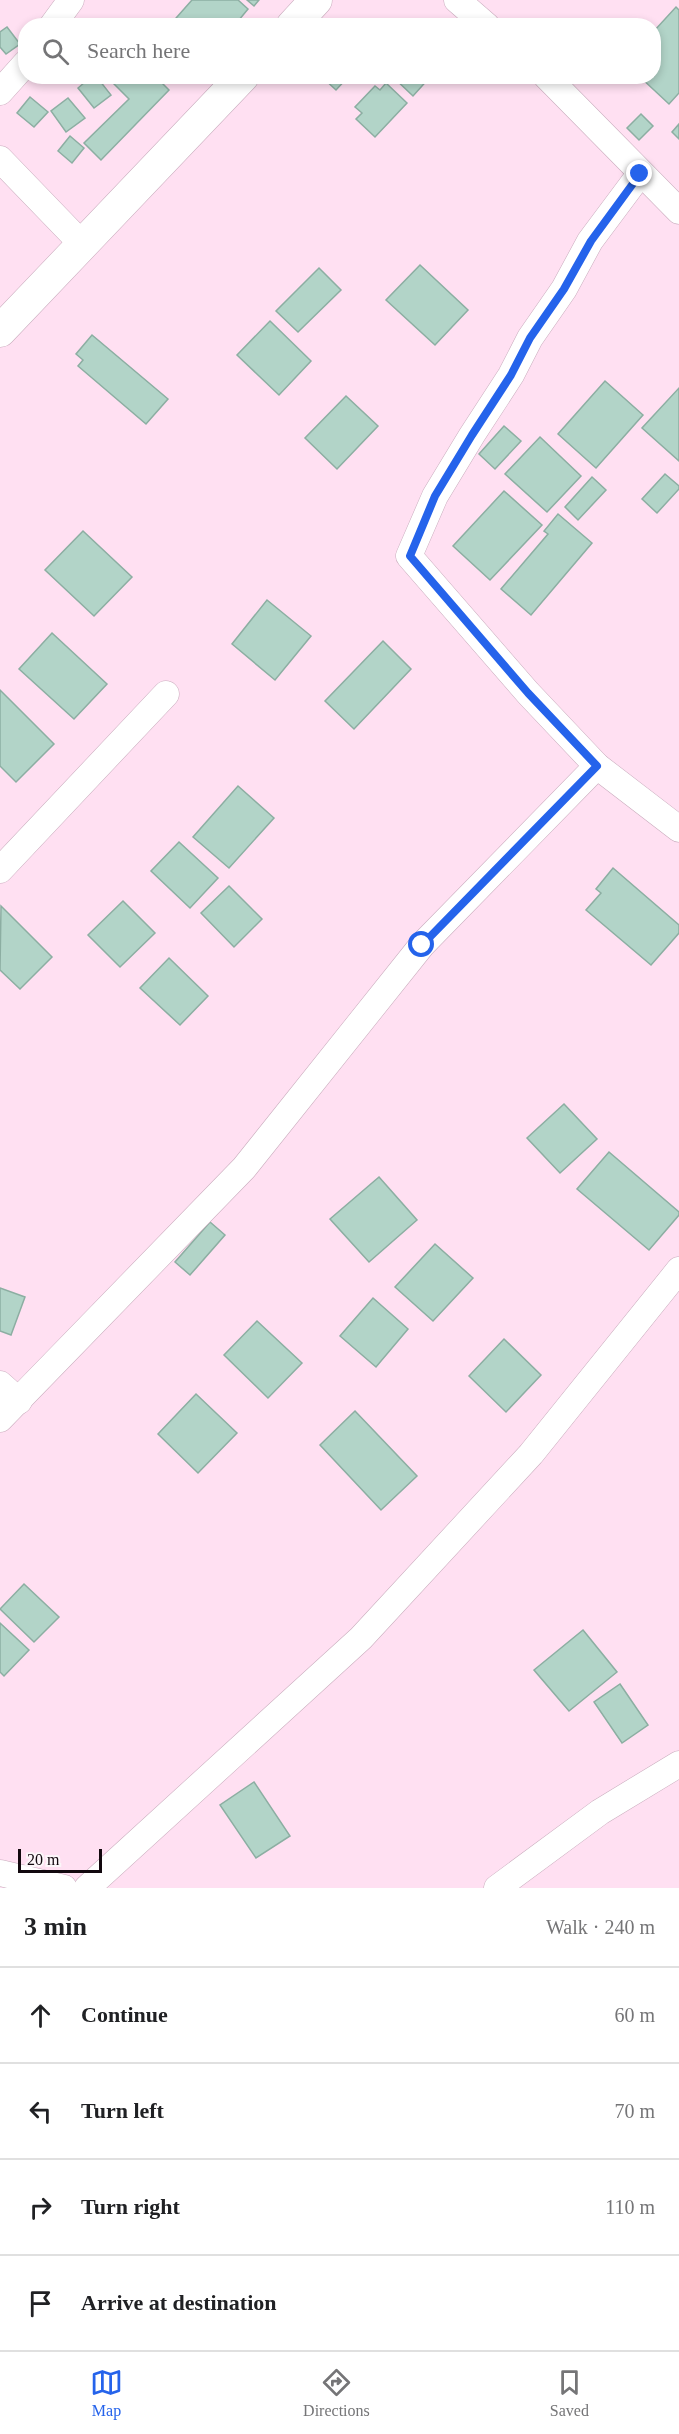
<!DOCTYPE html>
<meta charset="utf-8">
<style>
:root{--surface:#fff;--page:#f6f6f6;--text:#202124;--muted:#757577;--line:#e0e0e0;--accent:#2563eb}
body{margin:0;font-family:"Times New Roman",serif;background:var(--page);color:var(--text)}
.scale{position:absolute;left:18px;bottom:15px;width:84px;box-sizing:border-box;padding-left:6px;border:3px solid #12080e;border-top:0;font-size:16px;line-height:21px;white-space:nowrap;color:#12080e;-webkit-text-stroke:4px #fcf6f9;paint-order:stroke}
.stop{position:absolute;width:18px;height:18px;margin:-14px;border:4px solid #2563eb;border-radius:50%;background:#fff}
.stop.end{background:#2563eb;border-color:#fff;box-shadow:0 2px 6px #0008}
.list{margin:0;padding:0;list-style:none}
h2{display:flex;justify-content:space-between;align-items:center;height:78px;margin:0;padding:0 24px;font-size:26px}
h2 small{font-size:20px;font-weight:400;color:var(--muted)}
.list li{display:grid;grid-template-columns:39px 1fr auto;gap:18px;align-items:center;box-sizing:border-box;height:96px;padding:0 24px;border-top:2px solid var(--line)}
.list b{display:block;font-size:22px;white-space:nowrap}
.list em{font-size:20px;font-style:normal;color:var(--muted)}
.icon{flex:none;width:33px;height:33px;fill:none;stroke:currentColor;stroke-width:2;stroke-linecap:round;stroke-linejoin:round}
.map{position:relative;flex:none;width:679px;height:1888px;overflow:hidden}
.search{position:absolute;background:var(--surface);box-shadow:0 3px 9px #0003;left:18px;right:18px;top:18px;height:66px;display:flex;align-items:center;gap:15px;box-sizing:border-box;padding:0 21px;border-radius:24px;color:var(--muted);font-size:22px}
.sheet{height:462px;background:var(--surface)}
nav{display:flex;justify-content:space-around;align-items:center;box-sizing:border-box;height:84px;border-top:2px solid var(--line);background:var(--surface);font-size:16px;color:var(--muted)}
nav a{display:grid;justify-items:center;gap:3px}
nav .on{color:var(--accent)}
.map>svg:first-child{display:block}
</style>
<div class="map">
<svg width="679" height="1888" viewBox="0 0 679 1888">
<rect width="100%" height="100%" fill="#ffe0f2"/>
<g fill="#b2d4c8" stroke="#8caea2" stroke-width="1.5">
<polygon points="192,0 238,0 248,9 234,26 169,26"/>
<polygon points="247,0 259,0 254,6"/>
<polygon points="676,7 679,10 679,93 669,104 639,76 654,76 654,31"/>
<polygon points="7,27 20,44 6,54 0,47 0,32"/>
<polygon points="92,76 96,76 111,95 94,108 78,88"/>
<polygon points="119,76 155,76 169,90 101,160 84,143 129,99 113,83"/>
<polygon points="321,76 349,76 336,90"/>
<polygon points="392,76 431,76 413,96"/>
<polygon points="386,83 407,103 375,137 356,119 362,113 355,107 375,86 380,90"/>
<polygon points="30,97 48,112 34,127 17,113"/>
<polygon points="68,98 85,118 66,132 51,111"/>
<polygon points="641,114 653,126 639,140 627,128"/>
<polygon points="679,124 679,139 672,132"/>
<polygon points="70,136 84,148 72,163 58,151"/>
<polygon points="420,265 468,310 435,345 386,300"/>
<polygon points="319,268 341,290 298,332 276,311"/>
<polygon points="270,321 311,361 279,395 237,355"/>
<polygon points="92,335 168,399 146,424 78,366 83,360 76,354"/>
<polygon points="605,381 643,415 596,468 558,434"/>
<polygon points="679,388 679,461 642,428"/>
<polygon points="346,396 378,426 337,469 305,438"/>
<polygon points="504,426 521,441 495,469 479,454"/>
<polygon points="540,437 581,476 547,512 505,474"/>
<polygon points="665,474 679,486 679,489 657,513 642,499"/>
<polygon points="592,477 606,490 578,520 565,507"/>
<polygon points="504,491 542,525 490,580 453,546"/>
<polygon points="558,514 592,543 531,615 501,589 548,534 544,531"/>
<polygon points="83,531 132,577 94,616 45,570"/>
<polygon points="267,600 311,636 275,680 232,644"/>
<polygon points="52,633 107,684 74,719 19,669"/>
<polygon points="383,641 411,669 354,729 325,701"/>
<polygon points="0,690 54,744 16,782 0,766"/>
<polygon points="238,786 274,818 229,868 193,837"/>
<polygon points="179,842 218,878 190,908 151,871"/>
<polygon points="613,868 679,925 679,933 651,965 586,910 601,893 596,889"/>
<polygon points="229,886 262,919 234,947 201,913"/>
<polygon points="123,901 155,933 120,967 88,935"/>
<polygon points="1,906 52,957 20,989 0,970"/>
<polygon points="169,958 208,996 180,1025 140,988"/>
<polygon points="564,1104 597,1139 560,1173 527,1138"/>
<polygon points="609,1152 679,1212 679,1215 649,1250 577,1189"/>
<polygon points="379,1177 417,1220 369,1262 330,1219"/>
<polygon points="210,1222 225,1235 190,1275 175,1262"/>
<polygon points="435,1244 473,1278 433,1321 395,1287"/>
<polygon points="0,1288 25,1297 11,1335 0,1331"/>
<polygon points="373,1298 408,1329 376,1367 340,1336"/>
<polygon points="257,1321 302,1363 268,1398 224,1355"/>
<polygon points="504,1339 541,1375 506,1412 469,1376"/>
<polygon points="196,1394 237,1433 198,1473 158,1434"/>
<polygon points="355,1411 417,1476 381,1510 320,1445"/>
<polygon points="24,1584 59,1617 34,1642 0,1609"/>
<polygon points="0,1623 29,1650 4,1676 0,1672"/>
<polygon points="583,1630 617,1672 569,1711 534,1670"/>
<polygon points="620,1684 648,1725 622,1743 594,1702"/>
<polygon points="254,1782 290,1836 256,1858 220,1805"/>
</g>
<g fill="none" stroke-linecap="round" stroke-linejoin="round">
<defs>
<g id="minor">
<polyline points="457,0 487,26"/>
<polyline points="52,26 71,0"/>
<polyline points="546,76 679,211"/>
<polyline points="0,92 26,63"/>
<polyline points="0,159 82,244"/>
<polyline points="640,174 590,241 564,289 530,338 511,375 472,435 435,496 409,556 528,693 597,766 679,829"/>
<polyline points="0,870 166,694"/>
<polyline points="0,1384 19,1401"/>
<polyline points="0,1419 244,1168 422,945 597,766"/>
<polyline points="0,1873 64,1888"/>
<polyline points="87,1888 361,1638 531,1454 679,1270"/>
<polyline points="497,1888 600,1812 679,1764"/>
</g>
<g id="tertiary">
<polyline points="292,26 316,0"/>
<polyline points="0,331 243,76"/>
</g>
</defs>
<use href="#minor" stroke="#c9acbd" stroke-width="27"/>
<use href="#tertiary" stroke="#c9acbd" stroke-width="33"/>
<use href="#minor" stroke="#fff" stroke-width="26"/>
<use href="#tertiary" stroke="#fff" stroke-width="32"/>
</g>
<g fill="none" stroke-linecap="round" stroke-linejoin="round">
<polyline stroke="#2563eb" stroke-width="8" points="422,945 597,766 528,693 410,556 435,496 472,435 511,375 530,338 564,289 591,241 640,174"/>
</g>
</svg>
<div class="scale">20 m</div>
<div class="stop" style="left:422px;top:945px"></div>
<div class="stop end" style="left:640px;top:174px"></div>
<div class="search"><svg class="icon" aria-label="search" viewBox="0 0 24 24"><circle cx="10" cy="10" r="6"/><path d="M15 15l6 6"/></svg>Search here</div>
</div>
<section class="sheet">
<h2>3 min<small>Walk · 240 m</small></h2>
<ul class="list">
<li><svg class="icon" aria-label="ahead" viewBox="0 0 24 24"><path d="M12 20V5M6 11l6-6 6 6"/></svg><div><b>Continue</b></div><em>60 m</em></li>
<li><svg class="icon" aria-label="left" viewBox="0 0 24 24"><path d="M17 20v-9H6M10 6l-5 5 5 5"/></svg><div><b>Turn left</b></div><em>70 m</em></li>
<li><svg class="icon" aria-label="right" viewBox="0 0 24 24"><path d="M7 20v-9h11M14 6l5 5-5 5"/></svg><div><b>Turn right</b></div><em>110 m</em></li>
<li><svg class="icon" aria-label="arrive" viewBox="0 0 24 24"><path d="M6 21V4h12l-3 4 3 4H6"/></svg><div><b>Arrive at destination</b></div></li>
</ul>
</section>
<nav>
<a class="on"><svg class="icon" aria-label="map" viewBox="0 0 24 24"><path d="M3 6l6-2 6 2 6-2v14l-6 2-6-2-6 2zM9 4v14M15 6v14"/></svg>Map</a>
<a><svg class="icon" aria-label="directions" viewBox="0 0 24 24"><path d="M12 3l9 9-9 9-9-9zM9 14v-3h6M13 9l2 2-2 2"/></svg>Directions</a>
<a><svg class="icon" aria-label="saved" viewBox="0 0 24 24"><path d="M7 4h10v16l-5-4-5 4z"/></svg>Saved</a>
</nav>
